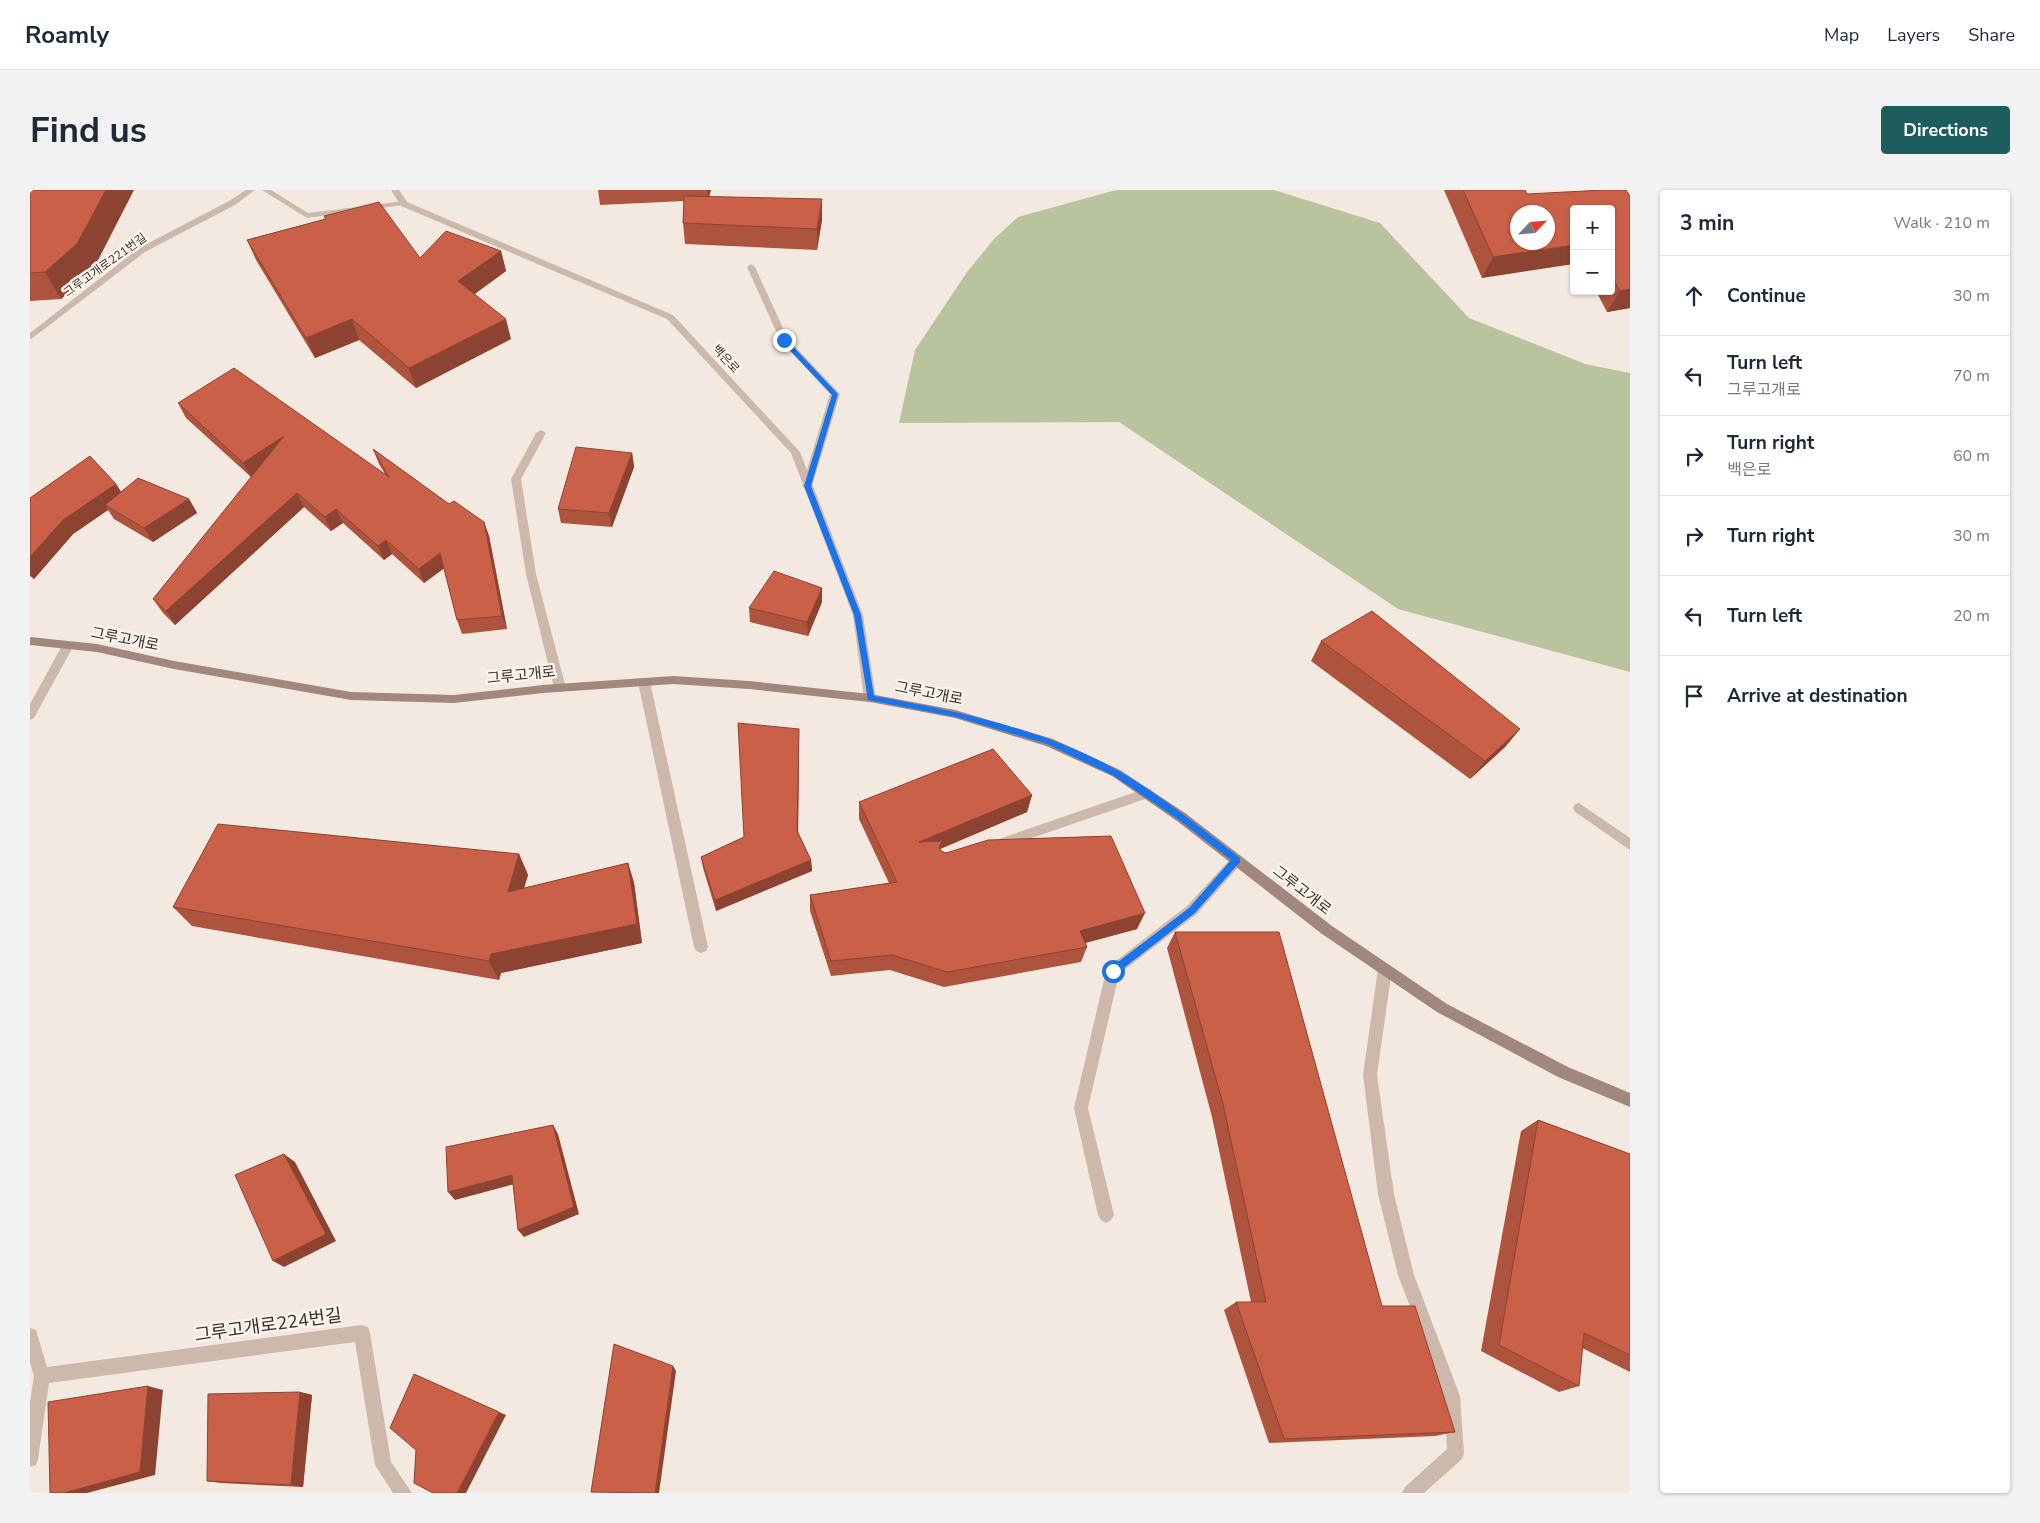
<!DOCTYPE html>
<meta charset="utf-8">
<style>
:root{--surface:#fff;--page:#f2f2f3;--text:#1f2937;--muted:#747a83;--line:#e0e1e3;--accent:#1d5d5e}
body{margin:0;font-family:"Nunito Sans","Noto Sans KR",sans-serif;background:var(--page);color:var(--text)}
.controls{position:absolute;right:15px;top:15px;display:grid;overflow:hidden;border-radius:5px;box-shadow:0 1px 4px #0004}
.controls button{width:45px;height:45px;display:grid;place-items:center;padding:0;border:0;border-bottom:1px solid var(--line);background:var(--surface);color:var(--text);font:25px sans-serif}
.compass{position:absolute;left:1480px;top:15px;width:45px;height:45px;border-radius:50%;background:var(--surface);box-shadow:0 1px 4px #0004;rotate:64deg}
.stop{position:absolute;width:15px;height:15px;margin:-11px;border:4px solid #1a73e8;border-radius:50%;background:#fff}
.stop.end{background:#1a73e8;border-color:#fff;box-shadow:0 1px 5px #0008}
.list{margin:0;padding:0;list-style:none}
h2{display:flex;justify-content:space-between;align-items:center;height:65px;margin:0;padding:0 20px;font-size:21px}
h2 small{font-size:16px;font-weight:400;color:var(--muted)}
.list li{display:grid;grid-template-columns:32px 1fr auto;gap:15px;align-items:center;box-sizing:border-box;height:80px;padding:0 20px;border-top:1px solid var(--line)}
.list b{display:block;font-size:19px;white-space:nowrap}
.list p{margin:0;font-size:16px;white-space:nowrap;color:var(--muted)}
.list em{font-size:16px;font-style:normal;color:var(--muted)}
.icon{flex:none;width:28px;height:28px;fill:none;stroke:currentColor;stroke-width:2;stroke-linecap:round;stroke-linejoin:round}
.map{position:relative;flex:none;width:1600px;height:1303px;overflow:hidden;border-radius:5px}
header{display:flex;align-items:center;gap:30px;box-sizing:border-box;height:70px;padding:0 25px;background:var(--surface);border-bottom:1px solid var(--line)}
header strong{font-size:24px}
nav{display:flex;gap:28px;margin-inline-start:auto;font-size:18px}
.intro{display:flex;align-items:center;justify-content:space-between;box-sizing:border-box;height:120px;padding:0 30px}
h1{margin:0;font-size:35px}
.button{padding:12px 22px;border-radius:5px;background:var(--accent);color:#fff;font-size:18px;font-weight:700}
main{display:flex;gap:30px;padding:0 30px}
aside{flex:1;background:var(--surface);border-radius:5px;box-shadow:0 1px 4px #0004}
.map>svg:first-child{display:block}
</style>
<header>
<strong>Roamly</strong>
<nav><a>Map</a><a>Layers</a><a>Share</a></nav>
</header>
<div class="intro"><h1>Find us</h1><a class="button">Directions</a></div>
<main>
<div class="map">
<svg width="1600" height="1303" viewBox="0 0 1600 1303">
<rect width="100%" height="100%" fill="#f4e9e0"/>
<polygon fill="#b9c49e" points="1086,0 1244,0 1350,33 1439,128 1555,174 1600,183 1600,482 1368,419 1089,232 869,233 885,160 937,82 964,49 988,27"/>
<g fill="none" stroke-linecap="round" stroke-linejoin="round">
<g fill="#cdb9ab" fill-rule="evenodd">
<polygon points="232,0 241,0 278,23 374,11 378,13 374,15 277,28"/>
<polygon points="721,74 725,77 758,149 810,204 782,296 777,299 772,296 800,204 750,150 717,77"/>
<polygon points="511,240 516,243 491,289 506,384 536,498 530,502 524,498 496,384 481,289 506,243"/>
<polygon points="614,488 620,492 678,757 676,761 671,763 666,761 664,757 608,492"/>
<polygon points="1117,598 1121,599 1123,603 1121,607 970,659 966,658 964,654 966,650"/>
<polygon points="1549,613 1600,648 1600,660 1545,622 1543,618 1545,614"/>
<polygon points="1207,665 1211,666 1213,670 1211,674 1167,724 1089,784 1058,918 1084,1025 1081,1030 1076,1033 1071,1030 1068,1025 1044,918 1076,781 1078,777 1157,716 1203,666"/>
<polygon points="1355,773 1360,775 1362,779 1347,885 1364,1004 1384,1085 1430,1206 1434,1263 1432,1269 1394,1303 1372,1303 1375,1297 1417,1259 1414,1206 1368,1085 1348,1004 1333,885 1348,779 1350,775"/>
</g>
<g fill="#cdb9ab" fill-rule="evenodd">
<polygon points="216,0 225,0 205,15 115,62 0,150 0,143 109,58 199,11"/>
<polygon points="361,0 369,0 377,12 643,125 770,262 833,425 846,508 844,511 840,512 834,508 823,425 761,263 637,129 371,16"/>
<polygon points="38,451 44,455 4,528 0,530 0,514 34,452"/>
<polygon points="332,1135 338,1137 340,1143 361,1272 382,1303 363,1303 345,1275 325,1152 19,1193 8,1269 6,1275 0,1277 0,1212 4,1186 0,1173 0,1138 6,1140 17,1177"/>
</g>
<polygon fill="#a1877c" fill-rule="evenodd" points="0,447 67,454 144,471 321,502 424,505 513,495 643,486 719,491 840,504 925,520 1023,549 1090,580 1155,623 1302,736 1417,814 1538,877 1600,903 1600,917 1528,887 1407,822 1292,744 1147,631 1082,586 1016,556 925,528 840,512 719,499 643,494 513,503 424,513 321,510 144,479 67,462 0,455"/>
</g>
<g fill="#ae533d">
<polygon points="0,0 63,80 31,109 0,111"/>
<polygon points="568,0 681,0 679,7 792,30 787,60 655,54 653,33 654,11 570,15"/>
<polygon points="1414,0 1495,0 1497,4 1600,6 1600,118 1577,122 1566,101 1581,101 1581,19 1452,88"/>
<polygon points="294,26 390,68 471,61 476,81 444,104 481,149 386,198 329,150 285,168 226,70 217,50 295,29"/>
<polygon points="148,213 355,284 349,274 343,259 419,314 454,332 459,346 477,439 432,444 427,430 414,378 394,393 362,364 354,370 313,333 301,341 274,317 145,435 133,423 123,409 222,287 221,287 156,228"/>
<polygon points="602,263 604,277 582,337 531,333 528,319"/>
<polygon points="86,294 91,302 159,309 167,323 123,352 84,329 78,320 43,344 4,389 0,386 0,308"/>
<polygon points="792,398 792,412 778,446 720,432 719,418"/>
<polygon points="1291,451 1490,539 1475,557 1440,589 1281,471"/>
<polygon points="769,539 768,642 781,670 782,681 686,721 673,678 671,667 714,647"/>
<polygon points="1002,605 997,622 910,659 911,661 1107,739 1055,753 1057,757 1051,772 914,797 860,780 801,786 780,721 780,705 859,693 829,629 829,612"/>
<polygon points="489,664 498,685 494,698 598,673 604,693 612,753 471,783 469,790 162,736 143,717"/>
<polygon points="1145,742 1352,1116 1425,1242 1405,1246 1239,1253 1194,1120 1206,1112 1221,1112 1182,927 1137,758"/>
<polygon points="1508,930 1600,964 1600,1182 1552,1158 1549,1196 1529,1202 1451,1161 1491,941"/>
<polygon points="270,1202 282,1205 273,1297 190,1293 177,1291"/>
</g>
<g fill="#8d4332">
<polygon points="76,0 104,0 63,80 31,109 15,82"/>
<polygon points="677,0 681,0 678,9"/>
<polygon points="792,9 792,30 787,60 787,39"/>
<polygon points="1544,55 1544,74 1452,88 1463,67"/>
<polygon points="471,61 476,81 434,112 428,91"/>
<polygon points="1600,99 1600,118 1577,122 1590,101"/>
<polygon points="322,129 329,150 285,168 276,148"/>
<polygon points="476,129 481,149 386,198 379,178"/>
<polygon points="254,246 261,260 221,287 213,273"/>
<polygon points="602,263 604,277 582,337 579,323"/>
<polygon points="86,294 95,308 75,315 78,320 43,344 4,389 0,384 0,367 33,330"/>
<polygon points="267,303 274,317 145,435 136,421"/>
<polygon points="159,309 167,323 123,352 114,338"/>
<polygon points="306,319 313,333 301,341 295,327"/>
<polygon points="454,332 459,346 477,439 472,426"/>
<polygon points="356,350 362,364 354,370 348,356"/>
<polygon points="410,363 416,377 394,393 389,379"/>
<polygon points="792,398 792,412 778,446 777,432"/>
<polygon points="769,539 769,552 768,653 767,641"/>
<polygon points="1490,539 1475,557 1440,589 1455,571"/>
<polygon points="1002,605 997,622 910,659 909,668 889,652"/>
<polygon points="489,664 498,685 487,721 478,702"/>
<polygon points="781,670 782,681 686,721 685,710"/>
<polygon points="598,673 604,693 612,753 471,783 469,790 459,771 461,764"/>
<polygon points="1115,723 1107,739 1044,756 1050,741"/>
<polygon points="523,935 528,944 549,1024 494,1047 488,1040"/>
<polygon points="254,964 265,972 306,1051 254,1077 243,1071"/>
<polygon points="482,985 488,993 425,1010 418,1002"/>
<polygon points="643,1176 646,1181 629,1303 625,1303"/>
<polygon points="118,1196 133,1200 125,1285 57,1303 34,1303"/>
<polygon points="270,1202 282,1205 273,1297 261,1295"/>
<polygon points="469,1222 476,1225 436,1303 427,1303"/>
</g>
<g fill="#ca6047" stroke="#8d4332" fill-rule="evenodd">
<polygon points="0,0 76,0 47,54 15,82 0,83"/>
<path d="M1433,0h62l2,4 77,-4h22l4,6v93l-10,2 -9,-15v-67h-37v36l-81,12zM1488,22h30v30h-30z"/>
<polygon points="654,6 792,9 787,39 653,33"/>
<polygon points="349,12 390,68 416,41 471,61 428,91 476,129 379,178 322,129 276,148 217,50 296,29 294,26"/>
<polygon points="204,178 359,287 343,259 419,314 424,311 454,332 472,426 427,430 410,363 389,379 356,350 348,356 306,319 295,327 267,303 136,421 123,409 254,246 213,273 148,213"/>
<polygon points="546,257 602,263 579,323 528,319"/>
<polygon points="60,266 86,294 33,330 0,367 0,308"/>
<polygon points="108,288 159,309 114,338 75,315"/>
<polygon points="744,381 792,398 777,432 719,418"/>
<polygon points="1342,421 1490,539 1455,571 1291,451"/>
<polygon points="708,533 769,539 767,641 781,670 685,710 671,667 714,647"/>
<polygon points="963,559 1002,605 889,652 912,651 909,657 911,661 916,663 958,650 1081,646 1115,723 1050,741 1057,757 917,782 862,765 801,771 780,705 867,692 829,612"/>
<polygon points="188,634 489,664 478,702 598,673 607,734 461,764 459,771 143,717"/>
<polygon points="1145,742 1249,742 1352,1116 1385,1116 1425,1242 1254,1249 1206,1112 1236,1112 1193,914"/>
<polygon points="1508,930 1600,964 1600,1165 1554,1143 1549,1196 1469,1155"/>
<polygon points="523,935 544,1017 488,1040 482,985 418,1002 416,957"/>
<polygon points="254,964 296,1044 243,1071 205,985"/>
<polygon points="584,1154 643,1176 625,1303 561,1302"/>
<polygon points="384,1184 469,1222 427,1303 403,1303 384,1293 386,1260 360,1238"/>
<polygon points="118,1196 110,1282 34,1303 20,1303 18,1212"/>
<polygon points="270,1202 261,1295 177,1291 178,1204"/>
</g>
<path fill="#1a73e8" d="M751,149h5l52,55 -27,92 50,129 13,81c84,15 170,33 245,75 43,25 82,57 121,87v4l-45,51 -79,61h-6v-6l79,-60 42,-48 -52,-40 -65,-44 -67,-32 -91,-27 -88,-17 -14,-85 -50,-129 28,-91 -51,-54z"/>
<g text-anchor="middle" stroke-width="5" stroke-linejoin="round" paint-order="stroke">
<g font-size="12" fill="#3b2e2a" stroke="#fbf4ed">
<text transform="translate(75 75) rotate(-36)" y="4">그루고개로221번길</text>
<text transform="translate(696 169) rotate(47)" y="4">백은로</text>
</g>
<g font-size="15" fill="#3b2e2a" stroke="#fbf4ed">
<text transform="translate(95 449) rotate(11)" y="5">그루고개로</text>
<text transform="translate(491 485) rotate(-6)" y="5">그루고개로</text>
<text transform="translate(899 503) rotate(11)" y="5">그루고개로</text>
<text transform="translate(1272 700) rotate(38)" y="5">그루고개로</text>
</g>
<g font-size="18" fill="#3b2e2a" stroke="#fbf4ed">
<text transform="translate(238 1135) rotate(-8)" y="6">그루고개로224번길</text>
</g>
</g>
</svg>
<div class="controls">
<button>+</button>
<button>−</button>
</div>
<svg class="compass" viewBox="-18 -18 36 36"><path d="M0-13l5 13h-10z" fill="#e53935"/><path d="M0 13l5-13h-10z" fill="#747a83"/></svg>
<div class="stop" style="left:1083px;top:781px"></div>
<div class="stop end" style="left:754px;top:150px"></div>
</div>
<aside>
<h2>3 min<small>Walk · 210 m</small></h2>
<ul class="list">
<li><svg class="icon" aria-label="ahead" viewBox="0 0 24 24"><path d="M12 20V5M6 11l6-6 6 6"/></svg><div><b>Continue</b></div><em>30 m</em></li>
<li><svg class="icon" aria-label="left" viewBox="0 0 24 24"><path d="M17 20v-9H6M10 6l-5 5 5 5"/></svg><div><b>Turn left</b><p>그루고개로</p></div><em>70 m</em></li>
<li><svg class="icon" aria-label="right" viewBox="0 0 24 24"><path d="M7 20v-9h11M14 6l5 5-5 5"/></svg><div><b>Turn right</b><p>백은로</p></div><em>60 m</em></li>
<li><svg class="icon" aria-label="right" viewBox="0 0 24 24"><path d="M7 20v-9h11M14 6l5 5-5 5"/></svg><div><b>Turn right</b></div><em>30 m</em></li>
<li><svg class="icon" aria-label="left" viewBox="0 0 24 24"><path d="M17 20v-9H6M10 6l-5 5 5 5"/></svg><div><b>Turn left</b></div><em>20 m</em></li>
<li><svg class="icon" aria-label="arrive" viewBox="0 0 24 24"><path d="M6 21V4h12l-3 4 3 4H6"/></svg><div><b>Arrive at destination</b></div></li>
</ul>
</aside>
</main>
